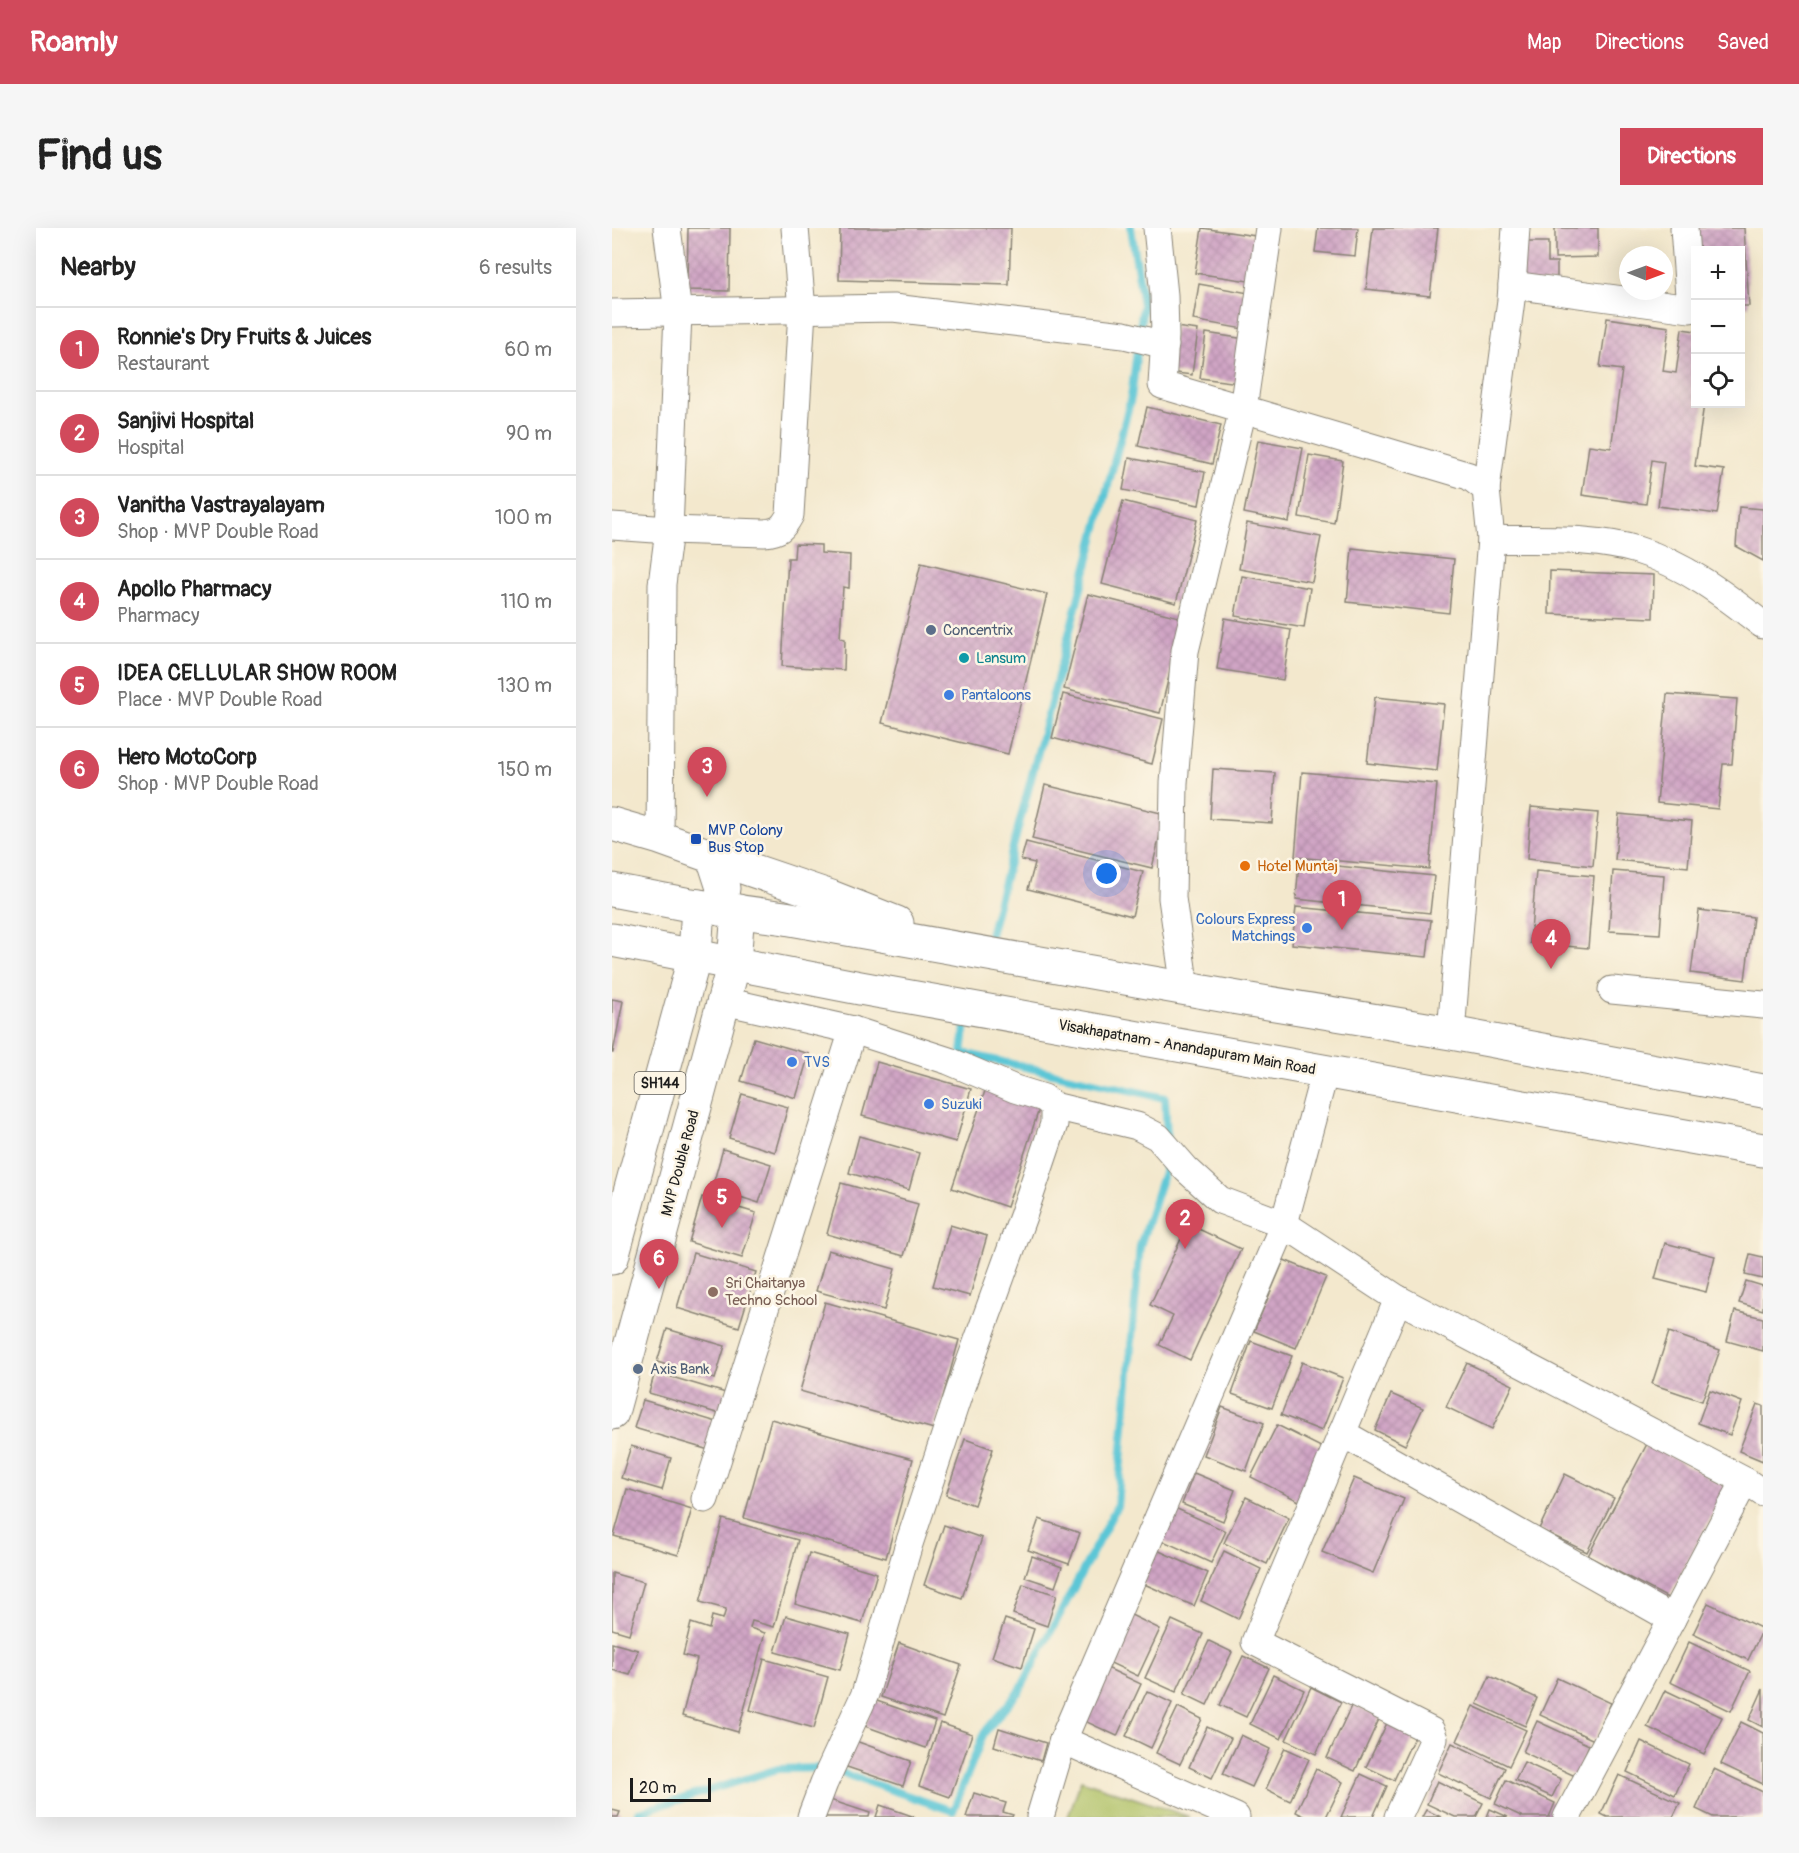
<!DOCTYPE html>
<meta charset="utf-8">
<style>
:root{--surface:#fff;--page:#f6f6f6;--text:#222;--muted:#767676;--line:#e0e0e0;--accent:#d1495b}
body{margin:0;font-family:Pangolin,sans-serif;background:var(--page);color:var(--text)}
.controls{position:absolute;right:18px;top:18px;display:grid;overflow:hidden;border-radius:0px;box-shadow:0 6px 24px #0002}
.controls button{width:54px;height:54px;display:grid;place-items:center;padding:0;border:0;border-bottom:2px solid var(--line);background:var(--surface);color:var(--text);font:30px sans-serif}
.compass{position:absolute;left:1007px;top:18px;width:54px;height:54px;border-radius:50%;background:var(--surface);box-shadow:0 6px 24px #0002;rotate:91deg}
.scale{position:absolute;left:18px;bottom:15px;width:81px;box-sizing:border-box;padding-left:6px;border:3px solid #1c1c1c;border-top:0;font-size:16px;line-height:21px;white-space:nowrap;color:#1c1c1c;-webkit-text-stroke:4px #fcf5e5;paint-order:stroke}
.you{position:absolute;left:495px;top:646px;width:21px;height:21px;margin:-15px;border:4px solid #fff;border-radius:50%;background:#1a73e8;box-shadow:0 0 0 9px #1a73e833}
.badge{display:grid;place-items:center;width:39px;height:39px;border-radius:50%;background:var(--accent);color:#fff;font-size:20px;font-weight:700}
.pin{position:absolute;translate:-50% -50px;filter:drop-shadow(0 2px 3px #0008)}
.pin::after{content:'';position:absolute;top:32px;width:21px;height:18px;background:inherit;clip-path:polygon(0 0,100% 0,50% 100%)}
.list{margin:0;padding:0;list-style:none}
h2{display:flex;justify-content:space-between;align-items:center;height:78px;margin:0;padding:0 24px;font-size:26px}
h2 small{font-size:20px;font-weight:400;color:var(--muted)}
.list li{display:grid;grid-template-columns:39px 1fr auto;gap:18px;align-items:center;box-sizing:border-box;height:84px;padding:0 24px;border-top:2px solid var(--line)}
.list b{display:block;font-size:22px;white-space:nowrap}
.list p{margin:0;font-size:20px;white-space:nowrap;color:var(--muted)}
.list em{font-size:20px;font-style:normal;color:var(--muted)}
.icon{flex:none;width:33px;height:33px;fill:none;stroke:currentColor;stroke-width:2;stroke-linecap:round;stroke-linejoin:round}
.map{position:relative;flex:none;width:1151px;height:1589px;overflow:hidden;border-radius:0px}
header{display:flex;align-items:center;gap:36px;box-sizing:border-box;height:84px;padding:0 30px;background:var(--accent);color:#fff}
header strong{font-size:28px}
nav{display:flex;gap:33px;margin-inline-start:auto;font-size:21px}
.intro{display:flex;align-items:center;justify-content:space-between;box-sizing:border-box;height:144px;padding:0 36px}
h1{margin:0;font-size:42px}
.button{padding:15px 27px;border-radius:0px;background:var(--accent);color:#fff;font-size:21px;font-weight:700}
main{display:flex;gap:36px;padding:0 36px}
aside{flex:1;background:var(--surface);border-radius:0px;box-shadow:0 6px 24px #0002}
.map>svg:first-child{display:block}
</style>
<header>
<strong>Roamly</strong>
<nav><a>Map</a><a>Directions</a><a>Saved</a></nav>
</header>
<div class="intro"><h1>Find us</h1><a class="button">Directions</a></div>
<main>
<aside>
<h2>Nearby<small>6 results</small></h2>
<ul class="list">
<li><span class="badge">1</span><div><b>Ronnie's Dry Fruits &amp; Juices</b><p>Restaurant</p></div><em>60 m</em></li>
<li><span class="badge">2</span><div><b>Sanjivi Hospital</b><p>Hospital</p></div><em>90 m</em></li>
<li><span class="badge">3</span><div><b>Vanitha Vastrayalayam</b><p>Shop · MVP Double Road</p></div><em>100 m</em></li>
<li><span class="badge">4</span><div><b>Apollo Pharmacy</b><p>Pharmacy</p></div><em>110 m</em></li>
<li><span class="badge">5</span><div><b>IDEA CELLULAR SHOW ROOM</b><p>Place · MVP Double Road</p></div><em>130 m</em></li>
<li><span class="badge">6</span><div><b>Hero MotoCorp</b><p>Shop · MVP Double Road</p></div><em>150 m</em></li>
</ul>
</aside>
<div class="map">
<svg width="1151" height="1589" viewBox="0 0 1151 1589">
<defs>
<pattern id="building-cross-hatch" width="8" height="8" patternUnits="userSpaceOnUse" patternTransform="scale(1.5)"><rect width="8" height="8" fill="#d0a5c5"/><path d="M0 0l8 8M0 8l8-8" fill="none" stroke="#b28da9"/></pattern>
</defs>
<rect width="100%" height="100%" fill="#fcf5e5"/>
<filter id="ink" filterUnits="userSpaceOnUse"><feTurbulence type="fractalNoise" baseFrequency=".0167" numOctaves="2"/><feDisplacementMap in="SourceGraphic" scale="12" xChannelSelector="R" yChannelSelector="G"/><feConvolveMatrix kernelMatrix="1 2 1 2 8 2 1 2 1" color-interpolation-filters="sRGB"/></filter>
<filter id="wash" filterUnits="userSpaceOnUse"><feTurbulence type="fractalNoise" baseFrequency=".008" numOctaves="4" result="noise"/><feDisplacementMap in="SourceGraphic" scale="24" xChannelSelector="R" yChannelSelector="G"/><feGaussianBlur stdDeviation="1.35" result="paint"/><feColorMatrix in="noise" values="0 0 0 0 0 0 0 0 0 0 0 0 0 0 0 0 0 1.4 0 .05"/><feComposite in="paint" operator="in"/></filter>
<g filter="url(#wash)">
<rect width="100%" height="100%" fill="#f3e8cd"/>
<polygon fill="#adc063" stroke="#646e40" stroke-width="1.5" points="469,1552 578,1589 456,1589"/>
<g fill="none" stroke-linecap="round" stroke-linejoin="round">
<g stroke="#5bc6d6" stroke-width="8">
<polyline points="378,707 519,170 531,77 519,0"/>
<polyline points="353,800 350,825 553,870 555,910"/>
<polyline points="27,1589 27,1584 166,1541 215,1540 341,1583 372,1505 408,1462 505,1278 528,1018 557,929"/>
</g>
</g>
<g id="blocks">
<g fill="url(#building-cross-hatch)">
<polygon points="76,0 118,0 117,63 75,62"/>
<polygon points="228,0 399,0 397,57 227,52"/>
<polygon points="590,0 650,9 643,54 583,45"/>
<polygon points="706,0 746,0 743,28 703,24"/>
<polygon points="761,0 826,0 818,68 754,61"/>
<polygon points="943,0 986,0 986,29 943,30"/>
<polygon points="1080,0 1132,0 1137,78 1128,78 1128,22 1084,22"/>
<polygon points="906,14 936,14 936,34 945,34 945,55 906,55"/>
<polygon points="587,56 637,65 631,101 581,92"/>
<polygon points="995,90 1057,99 1051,143 1064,145 1070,101 1084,103 1084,176 1092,176 1083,238 1112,242 1105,286 1046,278 1052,234 1040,232 1034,276 970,267 977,217 999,220 1010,142 988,139"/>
<polygon points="563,99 586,102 580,147 556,144"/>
<polygon points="594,105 633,111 627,155 588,150"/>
<polygon points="535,179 609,197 600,236 526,218"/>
<polygon points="646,212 691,220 677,294 632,285"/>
<polygon points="697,227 731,233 722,295 687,289"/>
<polygon points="517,230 593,244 587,277 511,262"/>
<polygon points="511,273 585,292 564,375 490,356"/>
<polygon points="1127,279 1151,281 1151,333 1124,318"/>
<polygon points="635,295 709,309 700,354 627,341"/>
<polygon points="183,316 209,317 209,325 238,327 237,360 231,359 228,410 233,411 232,442 170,438 176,330 182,330"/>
<polygon points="740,320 842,331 837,385 735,374"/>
<polygon points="309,335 435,366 396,526 270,495"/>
<polygon points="938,343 1042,347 1041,390 937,386"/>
<polygon points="630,348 698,360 692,400 623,388"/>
<polygon points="476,366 571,390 548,485 452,461"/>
<polygon points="613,390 679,402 671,452 605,441"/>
<polygon points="451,466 551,491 540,536 440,510"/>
<polygon points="1055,466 1125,471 1120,536 1111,536 1106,581 1045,575"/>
<polygon points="763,469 832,476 825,543 755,535"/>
<polygon points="601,541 663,545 660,595 598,591"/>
<polygon points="690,544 825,556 817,641 683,629"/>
<polygon points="433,557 553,586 540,640 420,611"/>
<polygon points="919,579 986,585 981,638 915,631"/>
<polygon points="1007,586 1080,593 1076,639 1003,632"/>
<polygon points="414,614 531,644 520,688 416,661 423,635 409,632"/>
<polygon points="687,634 822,648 818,685 684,671"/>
<polygon points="924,643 982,648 976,720 918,715"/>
<polygon points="1001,643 1052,647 1048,706 997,703"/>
<polygon points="684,679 819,692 815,729 680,716"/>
<polygon points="1087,682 1141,689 1133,752 1079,745"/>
<polygon points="0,771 11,773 1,825 0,825"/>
<polygon points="142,810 197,826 184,870 129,853"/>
<polygon points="265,834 359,861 344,914 250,888"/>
<polygon points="374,860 428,878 395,979 340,960"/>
<polygon points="130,866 176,879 163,924 117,910"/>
<polygon points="247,908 307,925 297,962 237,945"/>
<polygon points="111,921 159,936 147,975 100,960"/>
<polygon points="229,955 306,976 292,1028 215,1006"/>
<polygon points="90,969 144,985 130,1030 77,1014"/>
<polygon points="576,996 629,1021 578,1132 547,1117 561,1088 538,1077"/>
<polygon points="338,997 375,1008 358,1068 321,1058"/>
<polygon points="1053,1015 1103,1028 1094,1064 1043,1051"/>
<polygon points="216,1022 283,1041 272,1082 204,1063"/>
<polygon points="81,1025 144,1044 127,1099 65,1080"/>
<polygon points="1138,1026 1151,1029 1151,1051 1133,1047"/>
<polygon points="672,1032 714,1049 684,1120 642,1103"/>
<polygon points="1134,1053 1151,1058 1151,1082 1127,1075"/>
<polygon points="213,1074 347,1112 322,1201 188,1163"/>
<polygon points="1123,1083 1151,1090 1151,1123 1115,1113"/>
<polygon points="55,1101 113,1118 103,1151 45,1134"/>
<polygon points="1057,1104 1108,1122 1090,1173 1040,1156"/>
<polygon points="639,1113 680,1128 660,1180 620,1166"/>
<polygon points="690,1134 731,1150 710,1203 669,1187"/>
<polygon points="855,1135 901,1157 880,1201 834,1179"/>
<polygon points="43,1144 114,1165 108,1186 37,1165"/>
<polygon points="1098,1162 1130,1174 1118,1207 1086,1195"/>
<polygon points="779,1166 811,1180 793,1217 763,1202"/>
<polygon points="31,1172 105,1194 97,1222 22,1200"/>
<polygon points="1145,1176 1151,1178 1151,1233 1127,1223"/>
<polygon points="610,1179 652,1195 634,1243 592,1227"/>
<polygon points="159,1191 301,1231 274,1330 132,1290"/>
<polygon points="665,1197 713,1221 687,1273 639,1249"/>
<polygon points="353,1211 381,1221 362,1277 334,1267"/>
<polygon points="1035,1216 1115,1259 1056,1370 976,1328"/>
<polygon points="19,1218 59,1230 50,1262 9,1250"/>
<polygon points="582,1245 623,1262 611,1293 570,1276"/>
<polygon points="953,1246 1002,1270 975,1324 927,1301"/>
<polygon points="742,1250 792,1271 761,1345 710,1324"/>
<polygon points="15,1261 80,1281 66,1327 2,1308"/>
<polygon points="634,1269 677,1290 655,1336 612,1315"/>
<polygon points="563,1280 614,1303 599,1335 549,1312"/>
<polygon points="111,1291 186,1312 162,1399 140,1393 138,1400 153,1405 126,1504 70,1488 85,1431 71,1427 79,1395 97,1401 100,1388 111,1391 114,1381 88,1374"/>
<polygon points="427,1291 468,1305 457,1336 416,1322"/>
<polygon points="332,1297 370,1310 350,1370 312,1357"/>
<polygon points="545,1322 596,1345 582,1378 530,1355"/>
<polygon points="612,1323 649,1341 626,1391 589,1373"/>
<polygon points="197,1325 265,1345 250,1395 183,1376"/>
<polygon points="420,1328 450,1339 443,1359 413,1349"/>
<polygon points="0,1345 32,1354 17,1406 0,1401"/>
<polygon points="411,1356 445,1367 435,1398 401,1386"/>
<polygon points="1096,1375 1151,1401 1136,1432 1081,1406"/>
<polygon points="511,1383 548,1401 526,1448 488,1430"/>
<polygon points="174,1388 238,1406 228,1442 163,1424"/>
<polygon points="393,1391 422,1401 410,1439 380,1429"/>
<polygon points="560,1392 591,1406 564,1464 533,1450"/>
<polygon points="597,1413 620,1424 595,1477 572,1466"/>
<polygon points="1077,1414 1138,1443 1119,1483 1058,1454"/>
<polygon points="0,1415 26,1422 18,1447 0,1442"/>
<polygon points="287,1415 349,1437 331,1490 269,1469"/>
<polygon points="631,1428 657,1440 634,1489 608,1477"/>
<polygon points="152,1431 216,1449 202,1500 138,1482"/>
<polygon points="489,1437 529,1456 505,1508 464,1489"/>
<polygon points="661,1447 692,1462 669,1511 638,1496"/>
<polygon points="878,1448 925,1470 913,1498 865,1476"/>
<polygon points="945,1450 999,1475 982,1512 928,1487"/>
<polygon points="699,1459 729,1474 704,1526 674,1512"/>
<polygon points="1151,1461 1151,1499 1137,1492"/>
<polygon points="1053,1462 1110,1489 1092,1526 1035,1499"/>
<polygon points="535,1463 560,1475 539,1520 514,1508"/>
<polygon points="262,1472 323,1493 314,1520 253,1498"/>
<polygon points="740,1476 768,1489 743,1543 715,1530"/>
<polygon points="861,1478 914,1502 897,1538 845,1513"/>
<polygon points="566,1479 590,1491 568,1536 544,1525"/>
<polygon points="776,1493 804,1505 782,1552 754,1539"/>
<polygon points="925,1493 977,1517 963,1548 911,1524"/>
<polygon points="1129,1494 1151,1505 1151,1556 1109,1536"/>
<polygon points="328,1495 360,1506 338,1569 307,1558"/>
<polygon points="595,1499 619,1510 600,1550 577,1539"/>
<polygon points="387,1500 434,1515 429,1533 382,1518"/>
<polygon points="629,1507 658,1521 640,1559 611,1546"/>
<polygon points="241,1512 299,1533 291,1558 232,1538"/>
<polygon points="1029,1513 1077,1536 1063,1567 1015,1544"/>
<polygon points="840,1515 893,1540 879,1570 826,1545"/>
<polygon points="673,1520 697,1531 678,1573 654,1561"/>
<polygon points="912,1534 949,1551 940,1569 903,1552"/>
<polygon points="704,1541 731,1554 714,1589 694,1589 684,1584"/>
<polygon points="1102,1541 1151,1564 1151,1589 1101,1589 1084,1581"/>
<polygon points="749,1546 775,1558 761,1589 729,1589"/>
<polygon points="1007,1547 1068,1575 1061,1589 995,1589 989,1586"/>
<polygon points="894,1552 943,1575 937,1589 911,1589 883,1576"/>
<polygon points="825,1553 871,1575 864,1589 843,1589 815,1576"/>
<polygon points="362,1565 394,1575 391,1584 401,1587 400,1589 354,1589"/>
<polygon points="215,1571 258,1585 257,1589 210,1589"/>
<polygon points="268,1577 303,1589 264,1589"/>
<polygon points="878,1581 896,1589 875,1589"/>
<polygon points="0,1582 8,1584 6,1589 0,1589"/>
<polygon points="814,1582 829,1589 810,1589"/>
</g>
</g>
</g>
<g filter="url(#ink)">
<use href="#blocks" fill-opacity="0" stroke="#888274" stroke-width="1.5"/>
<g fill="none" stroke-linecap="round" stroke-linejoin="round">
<defs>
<g id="street">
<polyline points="545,0 552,67 553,108 550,157 857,248 874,261 879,311 839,805"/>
<polyline points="900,57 1078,81 1072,0"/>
<polyline points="0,85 281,80 512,107 553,117"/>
<polyline points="874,261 899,72 904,0"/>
<path d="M0,298l57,4 95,3c15,-1 19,-5 26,-18l12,-205 -7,-82"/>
<path d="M879,311c47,2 100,-3 146,11 47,14 88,45 126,75"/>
<polyline points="48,610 50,356 57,302 66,85 55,0"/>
<polyline points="573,761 560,670 562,555 573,423 631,181 657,0"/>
<polyline points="1000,762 1151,777"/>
<polyline points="112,773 241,802 337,833 403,861 432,870 442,878 442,896 411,988 349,1159 296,1319 253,1466 212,1555 199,1589"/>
<polyline points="442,878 525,898 546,909 574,941 608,972 672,996 786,1071 1133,1253 1151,1265"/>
<polyline points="786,1071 643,1414 819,1503 822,1511 786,1589"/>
<polyline points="730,1205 1060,1391"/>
<polyline points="93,1271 241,802"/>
<polyline points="451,1512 624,1589"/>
<polyline points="428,1589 451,1512 672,996 713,843"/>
<polyline points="955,1589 1133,1253"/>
</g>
<polyline id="secondary" points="0,596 48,610 101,629 111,660 108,681"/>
<g id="primary">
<polyline points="101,629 219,669 285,695"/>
<polyline points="0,662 73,676 173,690 626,770 839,805 1151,863"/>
<polyline points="0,712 248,760 1151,922"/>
<polyline points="0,1030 83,727 86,678"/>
<polyline points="0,1185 122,735 126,683"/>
</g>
</defs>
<use href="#street" stroke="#888274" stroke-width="29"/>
<use href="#secondary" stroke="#888274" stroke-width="35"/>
<use href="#primary" stroke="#888274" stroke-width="35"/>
<use href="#street" stroke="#fff" stroke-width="27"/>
<use href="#secondary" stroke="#fff" stroke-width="33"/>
<use href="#primary" stroke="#fff" stroke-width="33"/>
</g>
</g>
<g fill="#5c6f8a" stroke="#fcf5e5" stroke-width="2">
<circle cx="319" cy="402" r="6"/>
<circle cx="26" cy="1141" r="6"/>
</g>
<circle fill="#0f9aa8" stroke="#fcf5e5" stroke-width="2" cx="352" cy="430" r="6"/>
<g fill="#3f7fe0" stroke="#fcf5e5" stroke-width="2">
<circle cx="337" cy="467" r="6"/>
<circle cx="695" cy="700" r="6"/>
<circle cx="180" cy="834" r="6"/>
<circle cx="317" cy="876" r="6"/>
</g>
<rect fill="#1a4fb4" stroke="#fcf5e5" stroke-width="2" x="78" y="605" width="12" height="12" rx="3"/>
<circle fill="#e8710a" stroke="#fcf5e5" stroke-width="2" cx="633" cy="638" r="6"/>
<circle fill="#8d6e63" stroke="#fcf5e5" stroke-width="2" cx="101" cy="1064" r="6"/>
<g text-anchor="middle" stroke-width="5" stroke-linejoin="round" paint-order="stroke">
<rect fill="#fcf5e5" stroke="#5f5d58" stroke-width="1.5" x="22.5" y="844" width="51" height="22" rx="4.5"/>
<g font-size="14" font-weight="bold" fill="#1c1c1c">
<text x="48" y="860">SH144</text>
</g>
<g font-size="15" fill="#4e5e75" stroke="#fcf5e5" text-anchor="start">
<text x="331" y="407">Concentrix</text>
<text x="38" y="1146">Axis Bank</text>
</g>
<g font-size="15" fill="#0d838f" stroke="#fcf5e5" text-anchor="start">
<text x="364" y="435">Lansum</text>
</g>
<g font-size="15" fill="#366cbe" stroke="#fcf5e5" text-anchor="start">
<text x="349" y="472">Pantaloons</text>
<text x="683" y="696" text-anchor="end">Colours Express<tspan x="683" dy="17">Matchings</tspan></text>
<text x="192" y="839">TVS</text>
<text x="329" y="881">Suzuki</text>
</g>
<g font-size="15" fill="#164399" stroke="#fcf5e5" text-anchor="start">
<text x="96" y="607">MVP Colony<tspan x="96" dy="17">Bus Stop</tspan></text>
</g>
<g font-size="15" fill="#c56008" stroke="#fcf5e5" text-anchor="start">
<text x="645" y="643">Hotel Muntaj</text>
</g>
<g font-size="15" fill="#1c1c1c" stroke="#fcf5e5">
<text transform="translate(575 819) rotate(10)" y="5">Visakhapatnam - Anandapuram Main Road</text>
<text transform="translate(68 935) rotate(-75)" y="5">MVP Double Road</text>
</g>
<g font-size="15" fill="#785e54" stroke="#fcf5e5" text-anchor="start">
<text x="113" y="1060">Sri Chaitanya<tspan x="113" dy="17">Techno School</tspan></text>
</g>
</g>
</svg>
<div class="controls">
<button>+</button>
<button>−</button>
<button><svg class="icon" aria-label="locate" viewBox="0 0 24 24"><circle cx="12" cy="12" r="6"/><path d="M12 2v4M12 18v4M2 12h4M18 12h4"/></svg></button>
</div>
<svg class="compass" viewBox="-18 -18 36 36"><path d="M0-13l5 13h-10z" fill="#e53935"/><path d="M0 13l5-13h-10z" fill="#767676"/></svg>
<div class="scale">20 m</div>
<div class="you"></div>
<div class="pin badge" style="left:730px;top:702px">1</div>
<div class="pin badge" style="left:573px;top:1021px">2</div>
<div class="pin badge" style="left:95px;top:569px">3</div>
<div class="pin badge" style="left:939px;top:741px">4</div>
<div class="pin badge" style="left:110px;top:1000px">5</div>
<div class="pin badge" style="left:47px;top:1061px">6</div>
</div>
</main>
